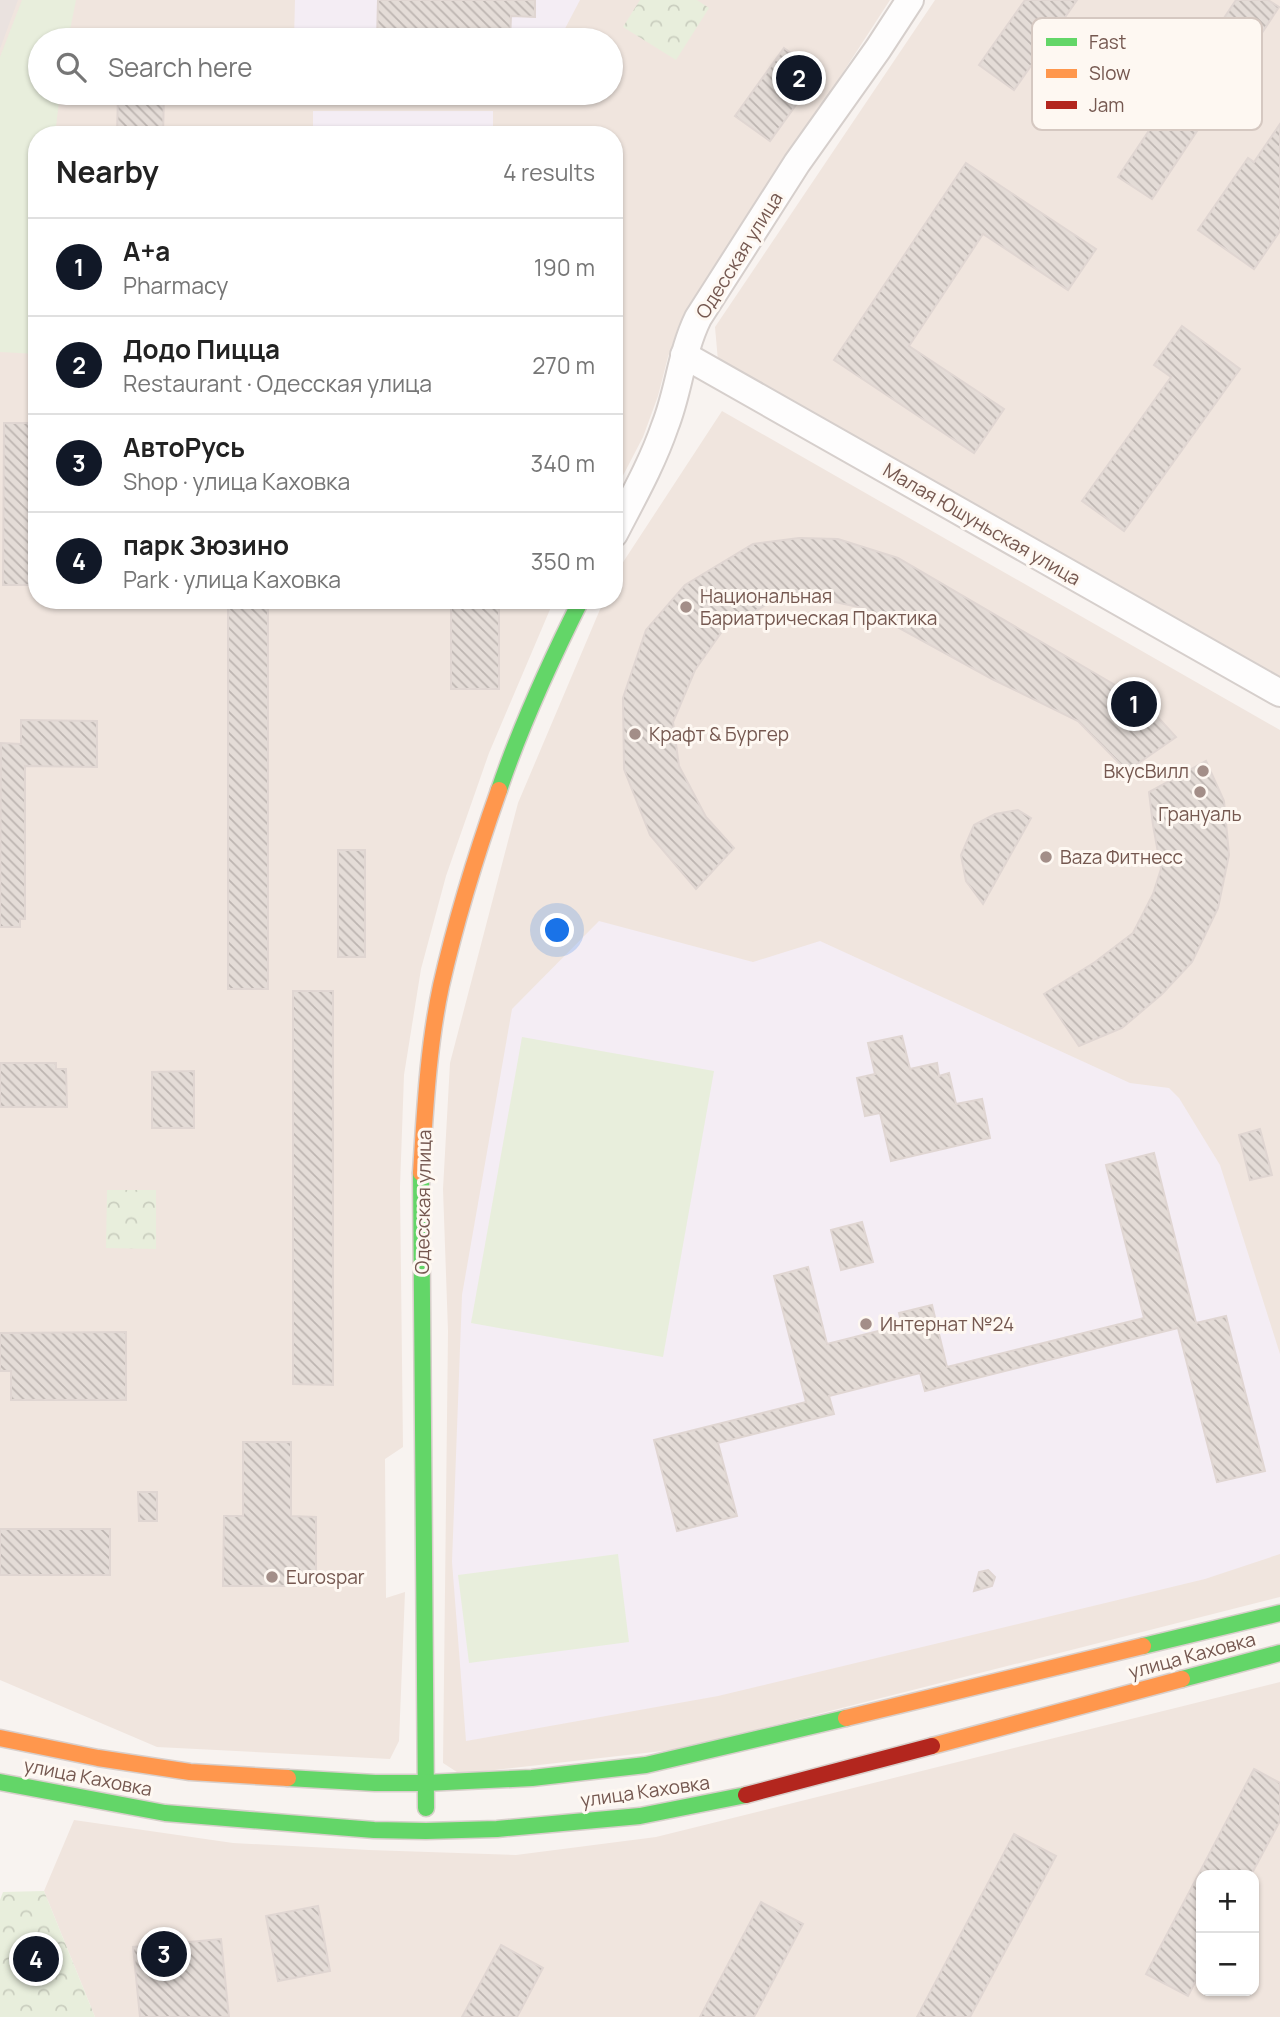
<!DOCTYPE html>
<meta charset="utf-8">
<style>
:root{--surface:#fff;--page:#f6f6f6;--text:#222;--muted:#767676;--line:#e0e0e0;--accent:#111827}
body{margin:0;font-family:Manrope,sans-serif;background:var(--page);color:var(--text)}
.controls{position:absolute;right:21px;bottom:21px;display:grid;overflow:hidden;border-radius:14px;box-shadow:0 2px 5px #0004}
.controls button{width:63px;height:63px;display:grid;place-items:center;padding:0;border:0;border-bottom:2px solid var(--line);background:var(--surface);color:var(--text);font:35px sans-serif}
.you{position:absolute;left:558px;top:931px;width:24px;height:24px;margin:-18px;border:5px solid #fff;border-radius:50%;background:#1a73e8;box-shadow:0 0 0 10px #1a73e833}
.badge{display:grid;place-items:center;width:46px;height:46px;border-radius:50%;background:var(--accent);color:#fff;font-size:23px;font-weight:700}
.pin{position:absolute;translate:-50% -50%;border:4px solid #fff;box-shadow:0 2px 7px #0006}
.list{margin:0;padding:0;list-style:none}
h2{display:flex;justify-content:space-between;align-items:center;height:91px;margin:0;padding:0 28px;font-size:30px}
h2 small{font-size:23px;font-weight:400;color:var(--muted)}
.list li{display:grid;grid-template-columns:46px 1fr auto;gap:21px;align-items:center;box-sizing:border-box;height:98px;padding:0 28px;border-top:2px solid var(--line)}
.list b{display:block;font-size:26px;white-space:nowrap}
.list p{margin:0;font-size:23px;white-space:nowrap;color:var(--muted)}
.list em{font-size:23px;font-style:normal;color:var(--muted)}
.icon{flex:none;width:38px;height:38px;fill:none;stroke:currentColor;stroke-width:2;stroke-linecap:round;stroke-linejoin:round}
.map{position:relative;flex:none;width:1280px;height:2017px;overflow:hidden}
.search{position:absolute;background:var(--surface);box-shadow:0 2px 5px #0004;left:28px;top:28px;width:595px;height:77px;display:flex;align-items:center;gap:18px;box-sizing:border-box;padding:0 24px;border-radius:38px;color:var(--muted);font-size:26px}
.panel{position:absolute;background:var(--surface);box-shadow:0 2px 5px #0004;left:28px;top:126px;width:595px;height:483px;border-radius:28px}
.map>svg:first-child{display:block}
</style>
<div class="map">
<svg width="1280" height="2017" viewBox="0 0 1280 2017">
<defs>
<pattern id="park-crowns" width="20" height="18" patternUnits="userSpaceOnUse" patternTransform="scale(1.75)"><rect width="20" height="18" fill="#e8eedc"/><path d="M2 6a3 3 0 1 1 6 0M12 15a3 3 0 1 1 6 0" fill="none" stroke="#cacebf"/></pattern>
<pattern id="building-back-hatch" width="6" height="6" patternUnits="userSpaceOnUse" patternTransform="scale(1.75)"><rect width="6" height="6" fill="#e4dcd7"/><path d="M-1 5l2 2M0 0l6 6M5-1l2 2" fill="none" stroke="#bdb5b1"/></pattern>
</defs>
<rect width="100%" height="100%" fill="#f8f3f0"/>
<g fill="#f0e5de" fill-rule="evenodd">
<path d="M0,0h890l-211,325 -11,32 -10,39 -15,41 -29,56v-358h-577v465h517l-65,153 -43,123 -25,93 -17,106 -4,112 3,260 -18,12 1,139 19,-6 -6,149 -9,18 -233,-12 -157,-67zM40,40h571v53h-571z"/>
<polygon points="935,0 1280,0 1280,682 718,361 715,327"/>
<polygon points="722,411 1280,730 1280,1597 680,1749 460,1774 443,1763 448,1331 443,1189 450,1063 518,803 604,600 614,600 614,576"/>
<path d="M1280,1682v335h-1185l-51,-126 30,-71 159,23 136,7 147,5 140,-18zM1201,1875h53v116h-53z"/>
</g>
<polygon fill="#eae2df" points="0,0 18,0 0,49"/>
<g fill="#f4edf4">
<polygon points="295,0 580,0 559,40 294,40"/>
<polygon points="324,93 522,93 520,94"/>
<rect x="313" y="111" width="180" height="24"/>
<polygon points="599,921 753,962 820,941 1130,1083 1169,1088 1179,1098 1220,1165 1280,1354 1280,1554 1205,1579 718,1696 466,1741 452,1562 462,1295 512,1009"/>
</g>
<g fill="#e8eedc">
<polygon points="22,0 76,0 68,40 40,40 40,93 60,93 55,135 37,135 37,354 0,352 0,57"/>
<polygon points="522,1037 714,1071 663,1357 471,1323"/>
<polygon points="618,1554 629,1642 469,1663 458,1575"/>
</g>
<g fill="url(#park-crowns)">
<polygon points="640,0 697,0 709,8 676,60 623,27"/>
<polygon points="107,1190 156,1190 156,1249 106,1248"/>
<polygon points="44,1891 95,2017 0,2017 0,1900 3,1892"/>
</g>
<g fill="url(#building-back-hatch)" stroke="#e0d6d2" stroke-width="2">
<polygon points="378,0 535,0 535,17 511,16 510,40 377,40"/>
<polygon points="1025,0 1077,0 1014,90 979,65"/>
<polygon points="1236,0 1268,0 1279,7 1152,199 1118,177"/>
<polygon points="784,48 819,73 770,141 735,116"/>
<polygon points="118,93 164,93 163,135 117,135"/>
<polygon points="1280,124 1280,231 1254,269 1198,230 1248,158 1254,162"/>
<polygon points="966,163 1096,249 1068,290 983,234 909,346 1004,409 974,453 834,360"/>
<polygon points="1182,326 1240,369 1124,531 1082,501 1171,377 1154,365"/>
<polygon points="4,423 37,423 37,585 3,585"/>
<polygon points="799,538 838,539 898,558 1144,702 1176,737 1127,771 1078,721 992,679 863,608 788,592 723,630 695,670 673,722 679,766 706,817 734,848 696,889 650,835 624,769 623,698 646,630 685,585 753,544"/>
<rect x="228" y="600" width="40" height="389"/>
<rect x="451" y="600" width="48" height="89"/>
<polygon points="21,720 97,721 97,767 25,766 25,919 20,919 20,927 0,927 1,743 21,744"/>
<polygon points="1206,761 1224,801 1229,855 1218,908 1192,962 1162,994 1122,1028 1079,1046 1044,994 1095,962 1133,933 1153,894 1161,869 1153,825 1149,792"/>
<polygon points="1018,810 1031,818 983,904 966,881 961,855 974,825 995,814"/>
<rect x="338" y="850" width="27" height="107"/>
<polygon points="293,991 333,991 333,1385 293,1384"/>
<polygon points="902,1036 910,1069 937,1063 939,1076 949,1073 956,1104 982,1099 990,1138 891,1161 880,1113 865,1116 857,1078 875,1074 868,1043"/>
<polygon points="0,1063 56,1063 56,1069 66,1069 67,1107 0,1107"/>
<polygon points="194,1071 194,1128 152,1128 152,1072"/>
<polygon points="1260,1129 1272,1175 1250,1180 1239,1135"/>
<polygon points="1154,1153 1196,1323 1226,1316 1265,1471 1217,1482 1178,1328 925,1391 920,1373 829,1396 834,1414 718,1443 737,1516 677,1531 654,1440 806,1402 774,1276 808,1267 827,1344 902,1325 899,1313 932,1305 947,1367 1144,1318 1106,1165"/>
<polygon points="862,1222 873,1262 841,1270 831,1230"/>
<polygon points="126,1332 126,1400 11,1400 11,1371 0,1371 0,1333"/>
<polygon points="243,1442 291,1442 291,1516 316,1517 316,1586 223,1586 224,1516 243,1516"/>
<polygon points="138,1492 157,1492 157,1521 139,1521"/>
<rect x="0" y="1529" width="110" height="46"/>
<polygon points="988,1570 995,1577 992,1586 974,1591 979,1572"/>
<polygon points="1254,1769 1280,1783 1280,1821 1251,1875 1201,1875 1201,1971 1188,1996 1146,1974"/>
<polygon points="1014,1834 1056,1856 970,2017 917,2017"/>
<polygon points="761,1902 803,1924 754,2017 700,2017"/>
<polygon points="318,1906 330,1971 278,1981 266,1916"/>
<polygon points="221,1939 229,2017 140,2017 133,1947"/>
<polygon points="501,1945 543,1968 517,2017 462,2017"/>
</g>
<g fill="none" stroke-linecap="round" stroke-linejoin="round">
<defs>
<g id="street">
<polyline points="684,355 1280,693"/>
<path d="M614,534c18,-35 38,-70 51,-108 14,-35 16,-73 33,-108l99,-155 81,-114 32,-49"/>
</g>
<g id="fast">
<path d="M499,790c22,-65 51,-128 82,-190"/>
<polyline points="421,1173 426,1808"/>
<polyline points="1143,1646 1280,1613"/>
<polyline points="1182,1679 1280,1653"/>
<polyline points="288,1778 375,1783 425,1783 532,1778 646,1765 846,1718"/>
<polyline points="0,1782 165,1813 374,1830 426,1831 497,1829 640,1816 746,1795"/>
</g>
<g id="slow">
<path d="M421,1173c4,-62 7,-126 20,-187 15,-66 35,-131 58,-196"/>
<polyline points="846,1718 1143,1646"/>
<polyline points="0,1738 98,1758 190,1772 288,1778"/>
<polyline points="932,1746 1182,1679"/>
</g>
<polyline id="jam" points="746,1795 932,1746"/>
</defs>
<use href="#street" stroke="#d6cfcc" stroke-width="30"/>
<use href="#fast" stroke="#d8cfcb" stroke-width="19"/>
<use href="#slow" stroke="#d8cfcb" stroke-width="19"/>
<use href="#jam" stroke="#d8cfcb" stroke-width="19"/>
<use href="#street" stroke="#fefdfd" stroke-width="26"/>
<use href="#fast" stroke="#63d668" stroke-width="16"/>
<use href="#slow" stroke="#ff974d" stroke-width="16"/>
<use href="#jam" stroke="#b3261e" stroke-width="16"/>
</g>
<g fill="#a38e88" stroke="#fef8f2" stroke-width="2.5">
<circle cx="686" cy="607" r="7"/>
<circle cx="635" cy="734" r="7"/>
<circle cx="1203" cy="771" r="7"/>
<circle cx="1200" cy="792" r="7"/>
<circle cx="1046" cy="857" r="7"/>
<circle cx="866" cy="1324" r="7"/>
<circle cx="272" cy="1577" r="7"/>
</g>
<g text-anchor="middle" stroke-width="6" stroke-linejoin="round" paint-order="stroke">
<g font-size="19" fill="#755850" stroke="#fef8f2">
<text transform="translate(739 255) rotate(-58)" y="7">Одесская улица</text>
<text transform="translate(982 524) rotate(30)" y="7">Малая Юшуньская улица</text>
<text transform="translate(423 1202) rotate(-89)" y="7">Одесская улица</text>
<text transform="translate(1192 1655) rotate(-15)" y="7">улица Каховка</text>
<text transform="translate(88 1777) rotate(11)" y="7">улица Каховка</text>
<text transform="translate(645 1791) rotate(-8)" y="7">улица Каховка</text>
</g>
<g font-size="19" fill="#755850" stroke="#fef8f2" text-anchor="start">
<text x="700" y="603">Национальная<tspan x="700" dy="22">Бариатрическая Практика</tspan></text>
<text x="649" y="741">Крафт &amp; Бургер</text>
<text x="1189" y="778" text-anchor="end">ВкусВилл</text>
<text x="1200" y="821" text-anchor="middle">Грануаль</text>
<text x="1060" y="864">Baza Фитнесс</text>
<text x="880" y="1331">Интернат №24</text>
<text x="286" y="1584">Eurospar</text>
</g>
</g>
<rect x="1032" y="18" width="230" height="112" rx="10" fill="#fef8f2" stroke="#d5c8c1" stroke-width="2"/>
<rect x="1046" y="38" width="31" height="8" fill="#63d668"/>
<rect x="1046" y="69" width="31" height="9" fill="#ff974d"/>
<rect x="1046" y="101" width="31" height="8" fill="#b3261e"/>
<g font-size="19" fill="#755850">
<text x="1089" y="49">Fast</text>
<text x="1089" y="80">Slow</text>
<text x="1089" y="112">Jam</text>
</g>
</svg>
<div class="controls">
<button>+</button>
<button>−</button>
</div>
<div class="you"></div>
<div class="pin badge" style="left:1134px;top:704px">1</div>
<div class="pin badge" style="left:799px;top:78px">2</div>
<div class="pin badge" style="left:164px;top:1954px">3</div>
<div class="pin badge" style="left:36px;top:1959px">4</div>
<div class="search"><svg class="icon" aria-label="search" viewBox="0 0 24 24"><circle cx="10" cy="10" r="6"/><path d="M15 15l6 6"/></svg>Search here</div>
<section class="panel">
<h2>Nearby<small>4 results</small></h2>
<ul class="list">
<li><span class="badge">1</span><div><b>А+а</b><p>Pharmacy</p></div><em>190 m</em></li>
<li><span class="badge">2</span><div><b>Додо Пицца</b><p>Restaurant · Одесская улица</p></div><em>270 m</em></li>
<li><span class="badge">3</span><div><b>АвтоРусь</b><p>Shop · улица Каховка</p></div><em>340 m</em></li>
<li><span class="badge">4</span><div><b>парк Зюзино</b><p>Park · улица Каховка</p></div><em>350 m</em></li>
</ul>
</section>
</div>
